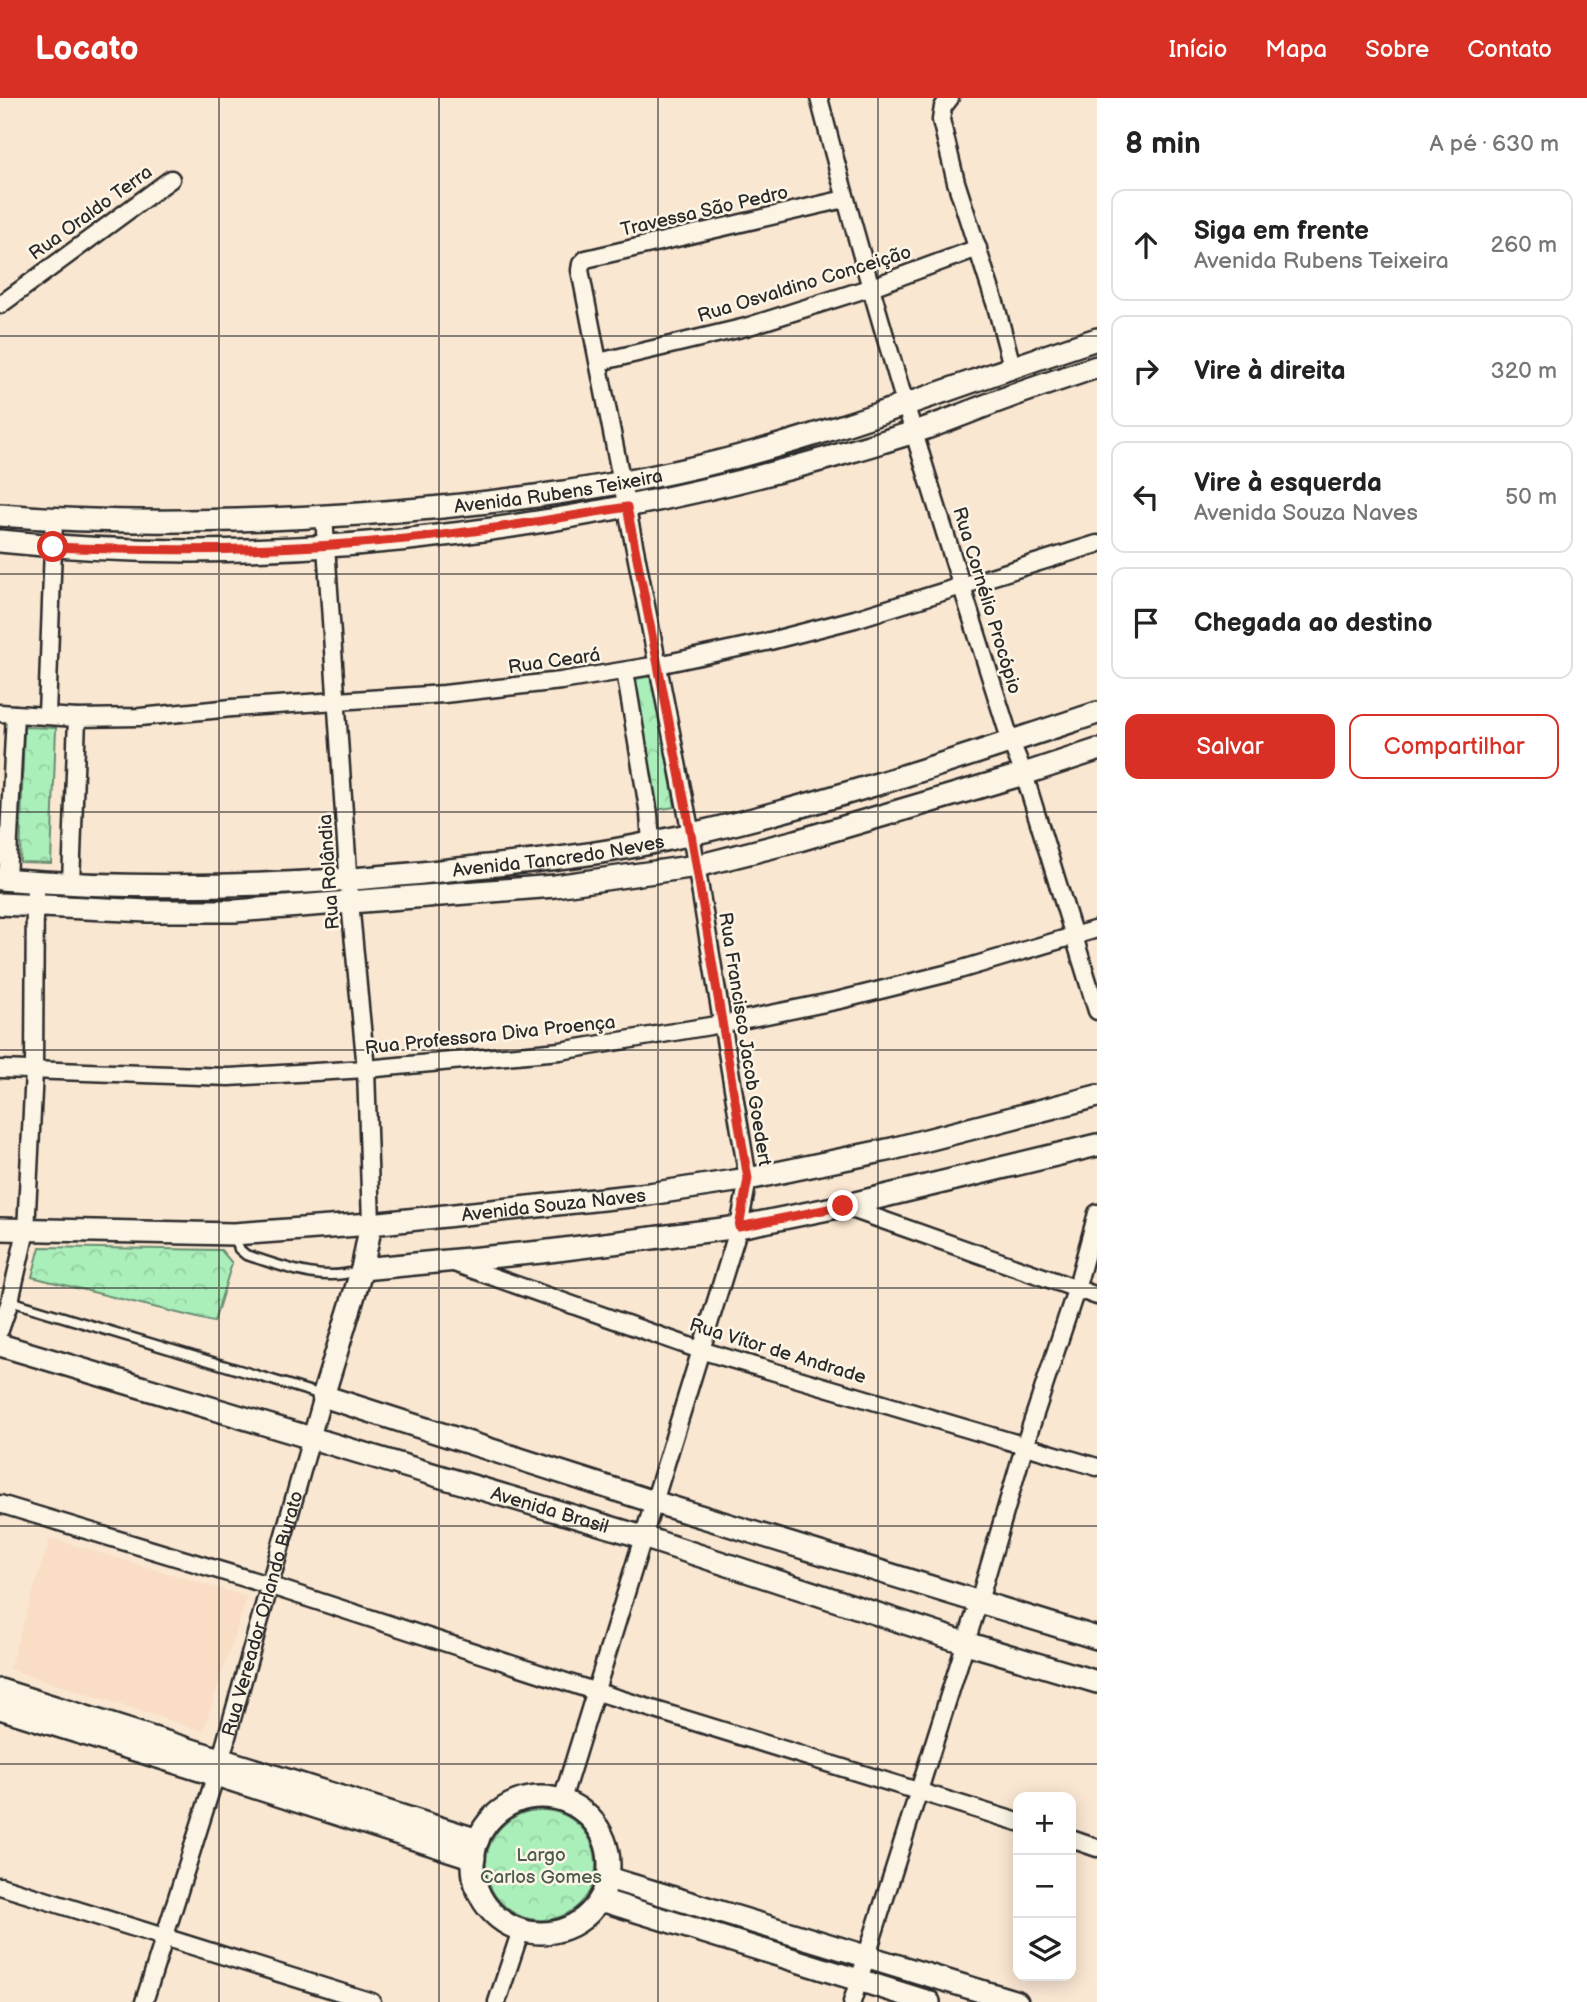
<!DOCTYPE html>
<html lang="pt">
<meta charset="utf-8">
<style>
:root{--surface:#fff;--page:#f6f6f6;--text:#222;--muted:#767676;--line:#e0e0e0;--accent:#d93025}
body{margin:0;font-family:"Balsamiq Sans",sans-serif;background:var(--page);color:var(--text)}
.controls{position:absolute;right:21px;bottom:21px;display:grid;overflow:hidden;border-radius:14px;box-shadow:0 4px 18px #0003}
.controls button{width:63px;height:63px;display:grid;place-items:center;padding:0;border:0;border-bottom:2px solid var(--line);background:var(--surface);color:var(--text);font:35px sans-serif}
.stop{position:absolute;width:21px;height:21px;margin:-16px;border:5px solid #d93025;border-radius:50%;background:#fff}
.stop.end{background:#d93025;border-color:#fff;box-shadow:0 2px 7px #0008}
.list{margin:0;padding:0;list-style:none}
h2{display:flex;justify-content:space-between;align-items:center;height:91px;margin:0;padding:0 28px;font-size:30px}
h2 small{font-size:23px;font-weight:400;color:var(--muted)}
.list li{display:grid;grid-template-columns:46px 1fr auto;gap:21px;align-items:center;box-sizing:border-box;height:112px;margin:0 14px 14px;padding:0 14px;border:2px solid var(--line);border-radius:14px}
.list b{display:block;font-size:26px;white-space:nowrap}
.list p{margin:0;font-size:23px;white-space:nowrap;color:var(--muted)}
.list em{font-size:23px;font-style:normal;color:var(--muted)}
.actions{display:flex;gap:14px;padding:21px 28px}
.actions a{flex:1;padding:16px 0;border:2px solid var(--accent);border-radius:14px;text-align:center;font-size:24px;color:var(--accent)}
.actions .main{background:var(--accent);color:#fff}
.icon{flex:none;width:38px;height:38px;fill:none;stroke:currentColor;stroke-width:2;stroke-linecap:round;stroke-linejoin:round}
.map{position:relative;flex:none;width:1097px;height:1904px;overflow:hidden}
header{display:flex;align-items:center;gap:42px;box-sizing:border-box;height:98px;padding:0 35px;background:var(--accent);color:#fff}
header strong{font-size:33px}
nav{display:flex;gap:38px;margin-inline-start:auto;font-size:24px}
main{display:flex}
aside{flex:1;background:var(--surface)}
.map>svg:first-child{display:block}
</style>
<header>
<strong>Locato</strong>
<nav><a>Início</a><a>Mapa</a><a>Sobre</a><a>Contato</a></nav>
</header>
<main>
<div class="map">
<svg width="1097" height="1904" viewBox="0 0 1097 1904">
<defs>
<pattern id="forest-crowns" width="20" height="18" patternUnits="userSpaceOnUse" patternTransform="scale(1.75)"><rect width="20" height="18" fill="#aaefba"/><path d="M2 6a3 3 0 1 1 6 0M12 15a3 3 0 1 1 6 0" fill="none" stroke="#92cda0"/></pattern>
</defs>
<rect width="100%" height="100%" fill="#fae7d2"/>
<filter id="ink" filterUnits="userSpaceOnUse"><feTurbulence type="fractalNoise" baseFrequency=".0143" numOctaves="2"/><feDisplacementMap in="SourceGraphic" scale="14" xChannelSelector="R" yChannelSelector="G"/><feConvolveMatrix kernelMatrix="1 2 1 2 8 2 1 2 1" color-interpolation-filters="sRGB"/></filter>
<g filter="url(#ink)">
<polygon fill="#f9ddc4" points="50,1440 247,1499 203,1633 9,1571"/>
<g fill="url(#forest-crowns)" stroke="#6a8d72" stroke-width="2">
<polygon points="653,578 675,709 656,712 635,581"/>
<polygon points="24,629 56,630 51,765 20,764"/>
<polygon points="40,1149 221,1152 232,1165 214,1224 32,1179"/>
<circle cx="541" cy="1767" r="55"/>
</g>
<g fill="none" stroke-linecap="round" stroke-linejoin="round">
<defs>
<g id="lane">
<path d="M235,1138l4,13 7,6c37,11 74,28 111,16"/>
<polyline points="10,1203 322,1297"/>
</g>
<g id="street">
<path d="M819,0c56,217 124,430 192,644l13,32 73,237"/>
<polyline points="950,0 943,9 941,22 956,84 996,208 1012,268"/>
<polyline points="0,207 171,81"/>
<polyline points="599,264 746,229 869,190 978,150"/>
<polyline points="324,418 350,804 366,971 371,1126"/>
<polyline points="625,573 649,716 651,745"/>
<polyline points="0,615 77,620 140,619 232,610 444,596 561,583 658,567 766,544 855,521 1097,446"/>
<polyline points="47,617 54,421"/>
<polyline points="7,781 15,616"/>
<polyline points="71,785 77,620"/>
<polyline points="0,971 229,979 366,971 560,953 722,926 840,902 949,875 1097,831"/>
<polyline points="843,1108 1097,1198"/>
<polyline points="451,1164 700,1252 1097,1369"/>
<polyline points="0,1232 10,1203 26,1133 34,973 35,784"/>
<polyline points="0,1406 268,1487 594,1593 1018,1724"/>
<polyline points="562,1702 739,1129 748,1081 691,736 580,172 581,166 586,161 845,101"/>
<polyline points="1071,1741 1097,1750"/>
<polyline points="0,1788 372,1904"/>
<path id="s1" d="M144,1904l77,-244 102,-362"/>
<polyline points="497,1904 521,1832"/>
<polyline points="852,1904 979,1503 1025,1346 1076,1192 1097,1115"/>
</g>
<g id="secondary">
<path id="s2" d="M0,417c120,10 240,7 360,-1 120,-9 240,-23 357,-52 129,-32 253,-82 380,-123"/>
<path d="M0,443c300,32 625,-17 911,-108 33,-10 64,-24 95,-35 30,-11 61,-21 91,-31"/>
<path id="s3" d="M0,781c160,13 317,7 477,-12 59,-6 119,-12 178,-25 150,-31 297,-81 442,-129"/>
<polyline points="0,806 148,813 235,813 555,788 697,768 796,743 1024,676 1097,652"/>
<polyline points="371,1126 362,1171 323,1298 654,1404 1097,1540"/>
<path id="s4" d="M0,1131l234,5 137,-10 278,-30 99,-15 144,-30 205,-53"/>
<polyline points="362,1171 541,1154 739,1129 843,1108 1097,1047"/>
<path id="s5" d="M0,1247l643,192 323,106 131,39"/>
<polyline points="0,1592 478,1742"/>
<polyline points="0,1610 216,1677 474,1760"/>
<circle cx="541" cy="1767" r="68"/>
<polyline points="608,1780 1017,1904"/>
<polyline points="601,1802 929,1904"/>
</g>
</defs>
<use href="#lane" stroke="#2b2b2b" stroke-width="13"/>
<use href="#street" stroke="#2b2b2b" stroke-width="21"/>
<use href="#secondary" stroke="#2b2b2b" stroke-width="26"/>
<use href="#lane" stroke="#fcf5e5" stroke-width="8"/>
<use href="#street" stroke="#fcf5e5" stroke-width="16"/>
<use href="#secondary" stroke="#fcf5e5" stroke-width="21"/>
</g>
</g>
<g fill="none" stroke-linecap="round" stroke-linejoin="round" filter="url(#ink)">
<path stroke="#d93025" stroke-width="9" d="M53,449c117,5 235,4 352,-8 74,-7 148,-20 222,-32l64,327 57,345 -9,48 104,-21"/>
</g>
<path fill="none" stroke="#2b2b2b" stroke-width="2" stroke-opacity="0.55" d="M219,0v1904M439,0v1904M658,0v1904M878,0v1904M0,238h1097M0,476h1097M0,714h1097M0,952h1097M0,1190h1097M0,1428h1097M0,1666h1097"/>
<g text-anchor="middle" stroke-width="5" stroke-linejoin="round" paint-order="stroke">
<g font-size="19" fill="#2b2b2b" stroke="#fcf5e5">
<text transform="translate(704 112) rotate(-13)" y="7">Travessa São Pedro</text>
<text transform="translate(90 114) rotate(-36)" y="7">Rua Oraldo Terra</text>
<text transform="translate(804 185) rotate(-17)" y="7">Rua Osvaldino Conceição</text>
<text dy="7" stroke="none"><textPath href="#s2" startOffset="560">Avenida Rubens Teixeira</textPath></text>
<text transform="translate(988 502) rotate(73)" y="7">Rua Cornélio Procópio</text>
<text transform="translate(554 562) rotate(-8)" y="7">Rua Ceará</text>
<text dy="7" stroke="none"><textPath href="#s3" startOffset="560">Avenida Tancredo Neves</textPath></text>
<text transform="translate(328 774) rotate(-94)" y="7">Rua Rolândia</text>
<text transform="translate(490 936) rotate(-6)" y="7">Rua Professora Diva Proença</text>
<text transform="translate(746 941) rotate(81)" y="7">Rua Francisco Jacob Goedert</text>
<text dy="7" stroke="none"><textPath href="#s4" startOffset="555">Avenida Souza Naves</textPath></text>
<text transform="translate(778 1252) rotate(17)" y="7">Rua Vítor de Andrade</text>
<text dy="7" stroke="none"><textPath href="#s5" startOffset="574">Avenida Brasil</textPath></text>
<text dy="7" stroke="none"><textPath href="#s1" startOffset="406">Rua Vereador Orlando Burato</textPath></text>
</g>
<g font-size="19" fill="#4b5c4f" stroke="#fcf5e5">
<text x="541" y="1763">Largo<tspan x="541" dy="22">Carlos Gomes</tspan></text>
</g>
</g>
</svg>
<div class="controls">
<button>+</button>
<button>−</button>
<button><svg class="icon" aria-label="layers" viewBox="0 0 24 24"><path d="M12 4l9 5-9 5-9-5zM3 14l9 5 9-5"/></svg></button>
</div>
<div class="stop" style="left:53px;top:449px"></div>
<div class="stop end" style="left:843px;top:1108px"></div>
</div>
<aside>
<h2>8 min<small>A pé · 630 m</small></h2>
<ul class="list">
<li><svg class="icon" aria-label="ahead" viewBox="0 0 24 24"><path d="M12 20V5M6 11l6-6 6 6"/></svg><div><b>Siga em frente</b><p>Avenida Rubens Teixeira</p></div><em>260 m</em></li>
<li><svg class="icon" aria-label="right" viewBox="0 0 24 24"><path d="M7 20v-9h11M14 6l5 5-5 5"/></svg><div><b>Vire à direita</b></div><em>320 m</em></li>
<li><svg class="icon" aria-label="left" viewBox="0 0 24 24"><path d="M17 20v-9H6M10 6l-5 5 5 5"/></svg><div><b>Vire à esquerda</b><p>Avenida Souza Naves</p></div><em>50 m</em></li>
<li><svg class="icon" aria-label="arrive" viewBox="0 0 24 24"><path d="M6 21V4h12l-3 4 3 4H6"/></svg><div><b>Chegada ao destino</b></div></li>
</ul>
<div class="actions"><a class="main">Salvar</a><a>Compartilhar</a></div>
</aside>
</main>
